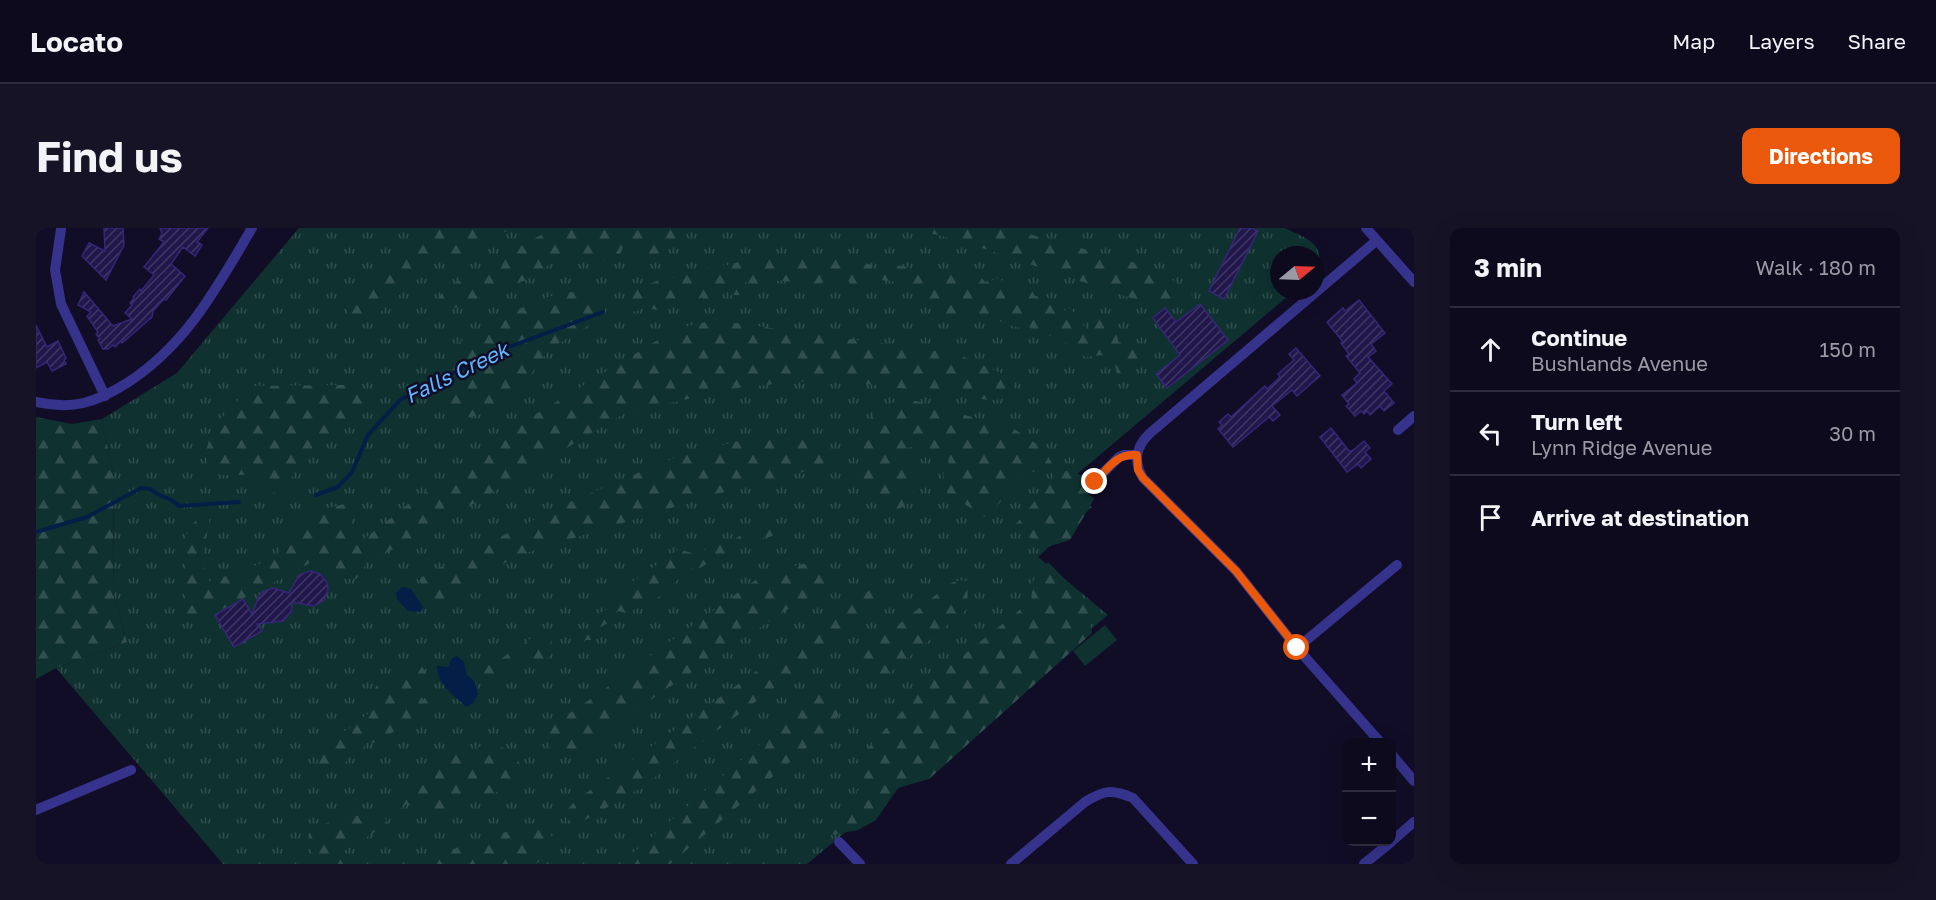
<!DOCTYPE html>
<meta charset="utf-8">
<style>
:root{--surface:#0d0a1d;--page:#161326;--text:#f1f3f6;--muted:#9a9aa4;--line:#2d2b3b;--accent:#ea580c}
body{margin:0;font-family:"Golos Text",sans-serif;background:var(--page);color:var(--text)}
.controls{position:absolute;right:18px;bottom:18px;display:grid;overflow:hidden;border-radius:12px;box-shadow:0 6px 24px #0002}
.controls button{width:54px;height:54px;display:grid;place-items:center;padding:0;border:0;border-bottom:2px solid var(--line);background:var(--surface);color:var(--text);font:30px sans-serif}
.compass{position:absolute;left:1234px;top:18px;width:54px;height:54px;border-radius:50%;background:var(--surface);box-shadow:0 6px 24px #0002;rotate:71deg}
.stop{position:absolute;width:18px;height:18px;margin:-14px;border:4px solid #ea580c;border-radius:50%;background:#fff}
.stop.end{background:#ea580c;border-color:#fff;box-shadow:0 2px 6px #0008}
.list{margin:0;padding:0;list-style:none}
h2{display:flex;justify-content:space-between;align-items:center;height:78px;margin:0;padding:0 24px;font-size:26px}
h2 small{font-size:20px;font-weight:400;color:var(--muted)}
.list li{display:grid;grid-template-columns:39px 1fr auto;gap:18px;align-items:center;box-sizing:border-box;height:84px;padding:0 24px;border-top:2px solid var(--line)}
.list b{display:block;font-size:22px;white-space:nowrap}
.list p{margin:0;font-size:20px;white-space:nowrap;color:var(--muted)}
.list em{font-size:20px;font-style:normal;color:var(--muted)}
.icon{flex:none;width:33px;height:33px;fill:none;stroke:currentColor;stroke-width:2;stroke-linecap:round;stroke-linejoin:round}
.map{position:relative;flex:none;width:1378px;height:636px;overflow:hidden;border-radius:12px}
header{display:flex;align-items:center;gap:36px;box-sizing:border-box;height:84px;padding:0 30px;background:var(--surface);border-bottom:2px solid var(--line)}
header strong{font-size:28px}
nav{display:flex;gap:33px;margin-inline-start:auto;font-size:21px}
.intro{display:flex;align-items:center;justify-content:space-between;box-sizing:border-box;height:144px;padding:0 36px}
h1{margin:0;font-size:42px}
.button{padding:15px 27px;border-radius:12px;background:var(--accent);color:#fff;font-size:21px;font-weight:700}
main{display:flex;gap:36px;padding:0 36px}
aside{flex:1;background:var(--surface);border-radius:12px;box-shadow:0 6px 24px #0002}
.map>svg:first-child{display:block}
</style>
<header>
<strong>Locato</strong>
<nav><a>Map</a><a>Layers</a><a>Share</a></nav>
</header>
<div class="intro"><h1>Find us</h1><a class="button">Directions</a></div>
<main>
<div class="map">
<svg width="1378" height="636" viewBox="0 0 1378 636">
<defs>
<pattern id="grass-tufts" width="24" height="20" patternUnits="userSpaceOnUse" patternTransform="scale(1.5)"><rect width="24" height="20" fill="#0f3230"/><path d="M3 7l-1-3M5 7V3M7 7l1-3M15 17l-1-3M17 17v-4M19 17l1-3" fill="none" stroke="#314f4f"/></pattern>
<pattern id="forest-firs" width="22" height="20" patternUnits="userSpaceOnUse" patternTransform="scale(1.5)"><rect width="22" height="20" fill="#0f3230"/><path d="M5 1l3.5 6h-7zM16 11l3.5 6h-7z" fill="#314f4f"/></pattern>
<pattern id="building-hatch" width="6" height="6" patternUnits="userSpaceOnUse" patternTransform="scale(1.5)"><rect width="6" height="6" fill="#21174a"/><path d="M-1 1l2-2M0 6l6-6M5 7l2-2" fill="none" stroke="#403865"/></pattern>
</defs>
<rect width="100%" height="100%" fill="#110d27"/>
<path fill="url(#grass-tufts)" d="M263,0h986c20,10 44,16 30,44v-17h-36v36h15l-231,195 29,21 -54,50 70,58 -301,249h-584l-167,-196 71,-26 -14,-50 1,-114 -12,-59 75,-46z"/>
<g fill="url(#forest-firs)">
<polygon points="385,0 474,0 431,32 420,34 406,27 390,34 383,50 336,91 316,96 310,81"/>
<path d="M526,0c16,0 18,6 34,0h85c-8,18 -25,32 -46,29l-3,-7 -9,-3 -6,17 -27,-8 -39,7 -23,16 -60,24 -19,7 -10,-2v-10l5,-9 106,-59z"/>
<polygon points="875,0 971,0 1103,36 1149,58 1161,74 1113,76 931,15"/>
<path d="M780,26l21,1 2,6 21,-5 5,4v3l6,2 1,14 -6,7h-5l-3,-2 -1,4 -10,-8h-3l-4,4 -6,-3 -7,7 -4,-6 -7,2 -4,-2 -4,2c-9,-1 -15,-2 -24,-3 -6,-1 -12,1 -20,-1l1,10 -3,1 -15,-10 -4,3 2,1 -4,10h-10l-3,-3 -6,1 -17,-6 -1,4h5l3,4 -1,5h-7l-3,-3 -2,5 -7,2 -3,-3 -8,8 -2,-4 -7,-2 -2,3 -4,-1 -3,5c-9,1 -16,-4 -24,-2l-1,3 -8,1 -5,-4 2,-23 5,-2 9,1 3,5 5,-5 16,-6 2,3 3,-4 10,2 12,-9 5,1 4,-2 3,3 5,-5 14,-4 1,3 22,-6 5,4c4,-2 10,-6 14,-6 10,-2 21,1 29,-2l1,1h12z"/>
<polygon points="856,36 874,40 885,49 895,44 907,49 913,42 945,49 949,54 963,50 974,60 994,60 999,68 1015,70 1025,84 1034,80 1051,102 1058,89 1080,96 1082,113 1088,117 1094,109 1106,120 1110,131 1104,140 1095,139 1093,144 1081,146 1078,132 1066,127 1050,129 1036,121 1025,110 1018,106 1007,111 991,97 985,100 971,97 956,89 924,93 907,85 896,73 886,67 874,65 859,54 846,52 848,44"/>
<path d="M550,63c11,3 15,7 19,17 -13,21 -37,27 -55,42 -11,10 -19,26 -29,37 -13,14 -46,36 -66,30 -4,-1 -8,-4 -11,-7 -2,-13 -8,-34 -4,-47 7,-22 90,-61 114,-68 10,-3 22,-3 32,-4z"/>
<path d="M678,92l243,34 53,23 4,10c-6,11 -12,13 -25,13l-161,-21 -86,8 -117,26 -212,127 -28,13 -17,3 -6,16 -6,7h-16l-30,-16 -106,56 -18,-3 -1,-79 11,-17 9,-4 5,1 -8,45 8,20 69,-25 1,-22 32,-23 44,-11 5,10 -11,7 14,21 42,-33 96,-63 21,-21 153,-93z"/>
<polygon points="307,157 326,162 332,170 329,178 317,192 263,231 249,266 240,266 211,247 184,247 171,235 169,226 177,199 215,158"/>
<path d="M865,171l15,2 98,28 31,21 9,18 39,10 -11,8 12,13 -24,41 -20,6 -39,-16 43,-52 -5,-11 -27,8 -35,43 -40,-25 -4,-19 6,-7 -1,-9c-18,-12 -38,-18 -55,-1 6,11 15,6 23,21l-3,8 1,14 -17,10c-5,-2 -12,-4 -17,-8 -8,-5 -12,-13 -16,-22 -11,-28 -9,-51 16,-71 6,-4 14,-7 21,-10z"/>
<polygon points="0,189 36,196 66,191 78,250 77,364 91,414 20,440 0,451"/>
<path d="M730,206h9l7,7c17,-2 41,-12 49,7l-8,16 -9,5 -101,26 -197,61 -79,51 -19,-28 149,-76 109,-46z"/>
<path d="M734,292l9,4 1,4c-5,9 -12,10 -22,10l-7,9 -9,-4 -8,6 -14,6v2l-4,3h-5l-4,4 -11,6 -5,-2 -39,35 -26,10 -8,-2 -8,11 -17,9 -2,9h-5l-7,6 -4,-9 3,-8 11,2 4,-5 -3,-8 21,-11 1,-11 67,-47 12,4 13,-2 5,-6 23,-4 18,-12 7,1 5,-6z"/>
<polygon points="1012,334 1051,374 1056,405 893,551 862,560 840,592 822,602 784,609 790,596 829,555 822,531 891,456 995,373 997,353"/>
<polygon points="767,336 779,338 798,347 799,355 747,384 624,465 544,526 525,527 515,523 511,506 513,498 542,480 728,346"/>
<polygon points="924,352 932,354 931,381 850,448 832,452 826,444 825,426 915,355"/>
<polygon points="842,356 851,356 849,365 823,396 603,561 542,596 533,592 532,581 539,573"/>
<path d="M511,404l4,3 1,14 -8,16c-31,-3 -31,-4 -54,17l-7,-2 -5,-12c11,-3 21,-8 31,-14 14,-8 22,-20 38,-22z"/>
<path d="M374,434l9,2c9,9 11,14 8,27l-12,4 8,5 6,-7 8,3 4,-5 5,3 -2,5 -6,3 -2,4 -13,5 -6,6 2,2 -9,5 -5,-1 -1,3 -33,18 -4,-1 -7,8h-7l-2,4h-4l1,6 -18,5h-10l-3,-9 7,-13 29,-18 22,-18 -6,-8c9,-26 25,-20 41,-38z"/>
<polygon points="787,462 807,462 813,470 795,499 634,636 590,636 591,630"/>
<path d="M457,515c15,7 28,14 30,31l-13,16 -42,7 -31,24 -30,-17 -22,14 3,6 -44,27 6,13h-30l-12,-19 1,-12 18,-10 45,-11 55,-30 3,-18 17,-13 17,4 21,-11z"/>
<polygon points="502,596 512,600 519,616 507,631 499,636 372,636 491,597"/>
</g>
<polygon fill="#0f3230" points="1069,397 1081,412 1049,438 1037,423"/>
<g fill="#041e48">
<polygon points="366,359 375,361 387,379 385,384 372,383 361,371 360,365"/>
<path d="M421,428l7,6 3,13 8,7 3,12 -4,8 -7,5c-13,-11 -30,-23 -30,-41l11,1 4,-9z"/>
</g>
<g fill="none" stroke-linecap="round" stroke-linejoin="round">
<g stroke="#041e48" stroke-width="4">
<polyline points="280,267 302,259 316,244 332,207 364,172 454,126 567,84"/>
<path d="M0,304l51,-15 54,-29 10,1c10,11 17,5 28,17l60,-4"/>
</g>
</g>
<g fill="url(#building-hatch)" stroke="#362679" stroke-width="1.5">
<polygon points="68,0 87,0 88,17 70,52 46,28 53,15 69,23"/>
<polygon points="124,0 172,0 161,14 166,17 159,28 147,19 135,36 149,48 130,72 128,71 117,83 116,89 86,115 85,113 79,119 77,117 72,121 67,121 62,112 64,111 60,106 62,104 51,88 55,84 42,77 48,64 77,98 96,91 89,85 96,77 94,75 98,70 97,69 104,61 105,63 118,47 108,39 128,14 123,11 126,6"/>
<polygon points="1204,0 1215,0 1222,3 1188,71 1173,63"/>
<polygon points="1323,72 1349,105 1335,116 1340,123 1332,129 1356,156 1348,163 1358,175 1348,183 1344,178 1334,187 1331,183 1328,186 1325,183 1319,188 1310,178 1313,176 1306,167 1321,155 1318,151 1324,145 1310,128 1313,126 1305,115 1307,114 1291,94 1307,80 1309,83"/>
<polygon points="1164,76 1192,112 1131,160 1120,146 1144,127 1117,90 1129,80 1140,94"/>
<polygon points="0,97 11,119 22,113 30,130 28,132 30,136 16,143 11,134 0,140"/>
<polygon points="1260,120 1284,148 1261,168 1256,162 1236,178 1244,187 1237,193 1233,189 1197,219 1182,201 1186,197 1183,194 1192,186 1195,189 1229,158 1231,161 1244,149 1242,146 1258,132 1253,126"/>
<polygon points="1295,200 1313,223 1316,223 1328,213 1334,220 1329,224 1335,231 1325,240 1322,236 1311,244 1284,209"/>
<polygon points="274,343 284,346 291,355 292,361 288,372 278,378 256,374 255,384 247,393 221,396 226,403 198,419 179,387 207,371 216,386 223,368 227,364 237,360 253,365 263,347"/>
</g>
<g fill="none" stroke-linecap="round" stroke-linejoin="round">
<g stroke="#35338b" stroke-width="10">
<polyline points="1330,0 1378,54"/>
<polyline points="25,1 19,42 25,76 69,168"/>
<path d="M1340,13l-227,193c-13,13 -16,27 -6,44l93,93 61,77 83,94"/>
<path d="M0,174c37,8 59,1 91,-19 60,-39 89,-94 125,-155"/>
<polyline points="1362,202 1378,188"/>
<polyline points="1059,253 1083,229 1088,227 1101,227"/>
<polyline points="1261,420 1361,337"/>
<polyline points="1356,527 1378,553"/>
<polyline points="0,582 95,542"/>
<polyline points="1356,613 1378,594"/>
<polyline points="803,614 824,636"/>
<path d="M975,636l74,-62c19,-12 27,-13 48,-4l60,66"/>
<polyline points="1328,636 1355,614"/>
</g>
</g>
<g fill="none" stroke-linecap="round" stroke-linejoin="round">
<path stroke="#ea580c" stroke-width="8" d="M1059,254c13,-14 22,-29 42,-27l1,15 5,8 93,93 61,77"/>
</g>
<g text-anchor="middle" stroke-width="5" stroke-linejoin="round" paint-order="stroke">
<g font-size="21" font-style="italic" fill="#61b7ff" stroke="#110d27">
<text transform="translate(421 145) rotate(-26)" y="7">Falls Creek</text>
</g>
</g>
</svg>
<div class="controls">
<button>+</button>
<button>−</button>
</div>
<svg class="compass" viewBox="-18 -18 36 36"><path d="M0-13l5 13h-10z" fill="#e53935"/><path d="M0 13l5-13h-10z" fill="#9a9aa4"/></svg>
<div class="stop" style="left:1261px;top:420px"></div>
<div class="stop end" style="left:1059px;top:254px"></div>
</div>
<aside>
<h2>3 min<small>Walk · 180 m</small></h2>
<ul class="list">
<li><svg class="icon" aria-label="ahead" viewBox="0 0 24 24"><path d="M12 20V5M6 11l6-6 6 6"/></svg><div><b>Continue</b><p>Bushlands Avenue</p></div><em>150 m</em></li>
<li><svg class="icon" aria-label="left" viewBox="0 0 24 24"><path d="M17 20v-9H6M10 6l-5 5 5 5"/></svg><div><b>Turn left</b><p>Lynn Ridge Avenue</p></div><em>30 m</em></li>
<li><svg class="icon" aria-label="arrive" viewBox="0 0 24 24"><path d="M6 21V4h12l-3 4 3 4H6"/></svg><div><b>Arrive at destination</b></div></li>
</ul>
</aside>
</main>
